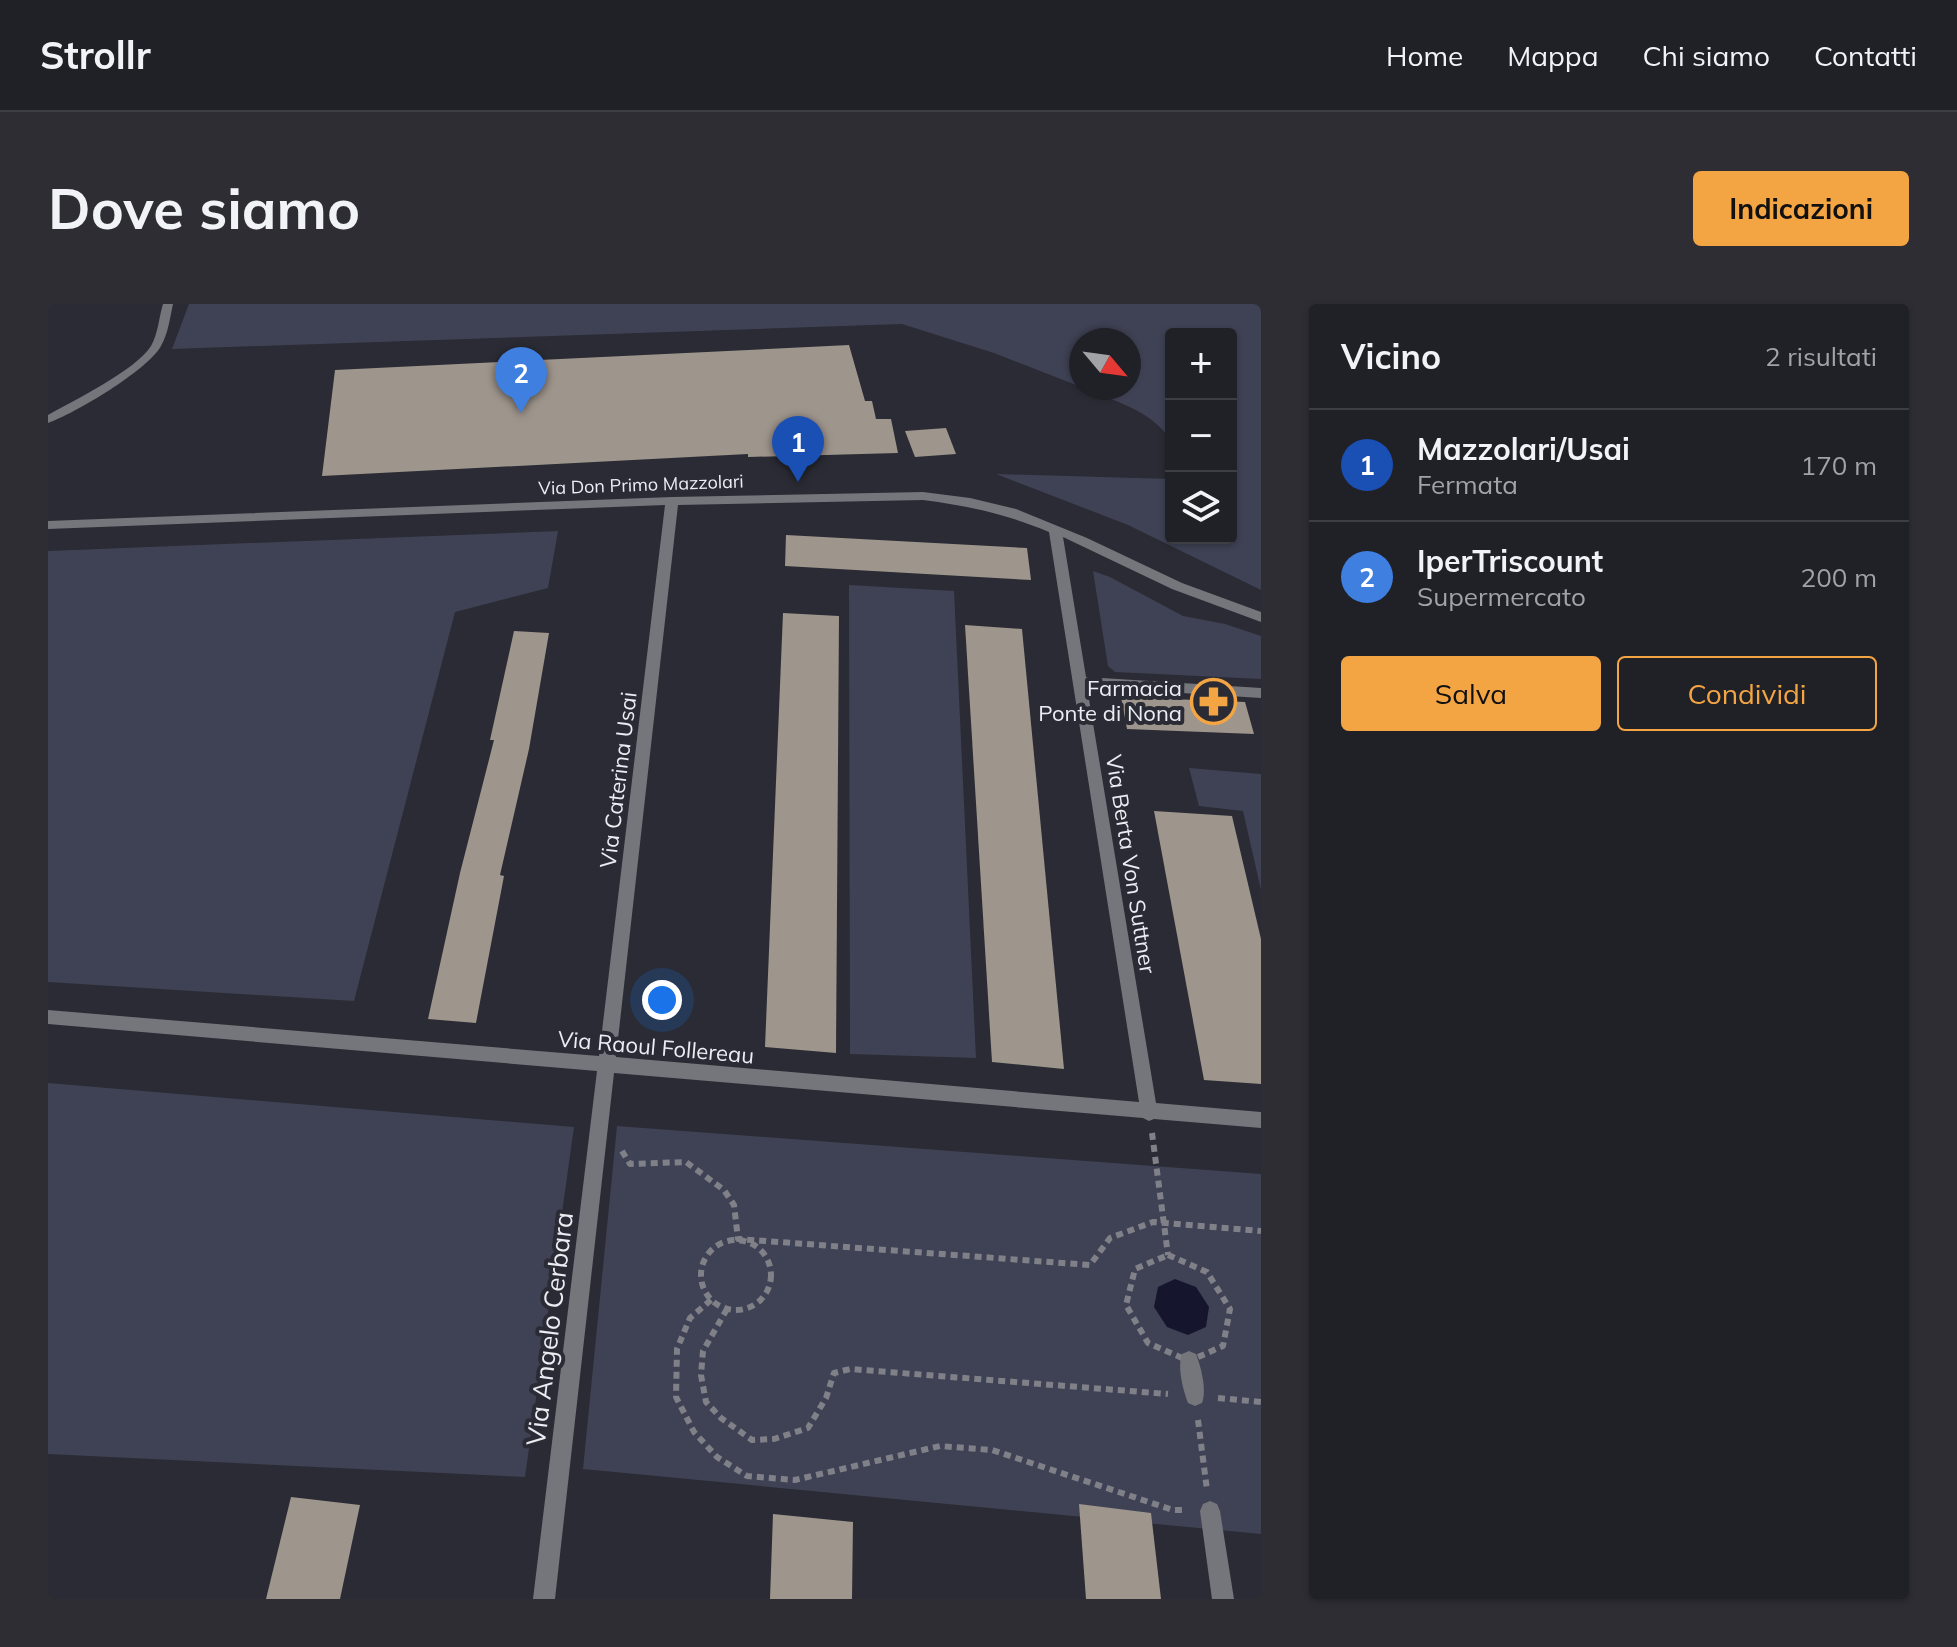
<!DOCTYPE html>
<html lang="it">
<meta charset="utf-8">
<style>
:root{--surface:#202027;--page:#2d2d33;--text:#f1f3f6;--muted:#a2a3a7;--line:#3d3e44;--accent:#f3a443}
body{margin:0;font-family:Mulish,sans-serif;background:var(--page);color:var(--text)}
.controls{position:absolute;right:24px;top:24px;display:grid;overflow:hidden;border-radius:8px;box-shadow:0 2px 6px #0004}
.controls button{width:72px;height:72px;display:grid;place-items:center;padding:0;border:0;border-bottom:2px solid var(--line);background:var(--surface);color:var(--text);font:40px sans-serif}
.compass{position:absolute;left:1021px;top:24px;width:72px;height:72px;border-radius:50%;background:var(--surface);box-shadow:0 2px 6px #0004;rotate:119deg}
.you{position:absolute;left:614px;top:696px;width:28px;height:28px;margin:-20px;border:6px solid #fff;border-radius:50%;background:#1a73e8;box-shadow:0 0 0 12px #1a73e833}
.badge{display:grid;place-items:center;width:52px;height:52px;border-radius:50%;background:var(--accent);color:#fff;font-size:26px;font-weight:700}
.pin{position:absolute;translate:-50% -66px;filter:drop-shadow(0 2px 4px #0008)}
.pin::after{content:'';position:absolute;top:42px;width:28px;height:24px;background:inherit;clip-path:polygon(0 0,100% 0,50% 100%)}
.list{margin:0;padding:0;list-style:none}
h2{display:flex;justify-content:space-between;align-items:center;height:104px;margin:0;padding:0 32px;font-size:34px}
h2 small{font-size:26px;font-weight:400;color:var(--muted)}
.list li{display:grid;grid-template-columns:52px 1fr auto;gap:24px;align-items:center;box-sizing:border-box;height:112px;padding:0 32px;border-top:2px solid var(--line)}
.list b{display:block;font-size:30px;white-space:nowrap}
.list p{margin:0;font-size:26px;white-space:nowrap;color:var(--muted)}
.list em{font-size:26px;font-style:normal;color:var(--muted)}
.actions{display:flex;gap:16px;padding:24px 32px}
.actions a{flex:1;padding:18px 0;border:2px solid var(--accent);border-radius:8px;text-align:center;font-size:28px;color:var(--accent)}
.actions .main{background:var(--accent);color:#111}
.icon{flex:none;width:44px;height:44px;fill:none;stroke:currentColor;stroke-width:2;stroke-linecap:round;stroke-linejoin:round}
.map{position:relative;flex:none;width:1213px;height:1295px;overflow:hidden;border-radius:8px}
header{display:flex;align-items:center;gap:48px;box-sizing:border-box;height:112px;padding:0 40px;background:var(--surface);border-bottom:2px solid var(--line)}
header strong{font-size:38px}
nav{display:flex;gap:44px;margin-inline-start:auto;font-size:28px}
.intro{display:flex;align-items:center;justify-content:space-between;box-sizing:border-box;height:192px;padding:0 48px}
h1{margin:0;font-size:56px}
.button{padding:20px 36px;border-radius:8px;background:var(--accent);color:#111;font-size:28px;font-weight:700}
main{display:flex;gap:48px;padding:0 48px}
aside{flex:1;background:var(--surface);border-radius:8px;box-shadow:0 2px 6px #0004}
.map>svg:first-child{display:block}
</style>
<header>
<strong>Strollr</strong>
<nav><a>Home</a><a>Mappa</a><a>Chi siamo</a><a>Contatti</a></nav>
</header>
<div class="intro"><h1>Dove siamo</h1><a class="button">Indicazioni</a></div>
<main>
<div class="map">
<svg width="1213" height="1295" viewBox="0 0 1213 1295">
<rect width="100%" height="100%" fill="#2a2b34"/>
<g fill="#3f4254">
<path d="M141,0h1072v286l-133,-65 -132,-51 175,5v59h60v-204h-60v107c-19,-31 -57,-40 -89,-53h47v-48h-48v47l-87,-34 -92,-29 -730,25z"/>
<polygon points="510,227 500,284 407,308 306,697 0,678 0,247"/>
<polygon points="1045,267 1062,273 1135,312 1177,320 1213,332 1213,375 1067,368 1060,362"/>
<polygon points="801,281 906,287 928,754 802,750"/>
<polygon points="1141,464 1213,470 1213,586 1195,507 1151,502"/>
<polygon points="0,779 526,823 477,1173 0,1150"/>
<polygon points="569,822 1213,870 1213,1230 535,1165"/>
</g>
<polygon fill="#15162d" points="1127,975 1148,983 1161,1003 1158,1023 1140,1031 1119,1023 1106,1003 1110,983"/>
<g fill="#9e958c">
<polygon points="801,41 817,97 824,97 828,115 843,115 850,149 700,153 700,150 274,172 287,66"/>
<polygon points="898,124 908,150 867,153 857,127"/>
<polygon points="738,231 979,244 983,276 737,262"/>
<polygon points="735,309 791,312 788,749 717,743"/>
<polygon points="917,321 974,325 1016,765 944,758"/>
<polygon points="466,327 501,329 481,445 452,571 456,572 428,719 380,715 412,569 446,436 442,436"/>
<polygon points="1073,393 1197,398 1206,430 1079,425"/>
<polygon points="1106,507 1184,512 1213,635 1213,780 1156,776"/>
<polygon points="243,1193 312,1201 292,1295 218,1295"/>
<polygon points="1031,1200 1103,1209 1113,1295 1038,1295"/>
<polygon points="725,1210 805,1218 804,1295 722,1295"/>
</g>
<g fill="none" stroke-linecap="round" stroke-linejoin="round">
<g stroke="#808188" stroke-width="6" stroke-dasharray="7 5" stroke-linecap="butt">
<polyline points="1104,829 1120,951"/>
<polyline points="574,847 582,860 638,858 676,886 686,901 690,935 1042,961 1062,934 1105,918 1213,927"/>
<circle cx="688" cy="971" r="35"/>
<polygon points="1120,951 1159,968 1182,1005 1175,1042 1141,1057 1100,1039 1078,1001 1087,965"/>
<polyline points="663,996 642,1014 629,1045 628,1093 646,1128 669,1153 699,1172 747,1176 892,1142 944,1146 1125,1206 1138,1206"/>
<polyline points="679,1005 655,1047 653,1071 658,1098 673,1114 704,1136 726,1135 760,1124 778,1094 786,1069 802,1065 1120,1090"/>
<polyline points="1170,1094 1213,1098"/>
<polyline points="1150,1116 1159,1186"/>
</g>
<g fill="#75767b" fill-rule="evenodd">
<path d="M115,0h10c-3,14 -5,30 -12,42 -13,24 -87,68 -113,77v-8c26,-15 87,-44 103,-69 7,-12 8,-29 12,-42z"/>
<path d="M875,188l47,6 46,11 71,29 95,45 79,29v10l-89,-33 -109,-52 23,140 175,11v10l-174,-11 69,416 105,9v16l-107,-9 -5,2 -6,-3 -529,-45 -59,526h-22l64,-528 -549,-47v-14l551,46 66,-551 -617,24v-8l624,-24zM875,196c46,6 83,14 126,32l90,570 -523,-45 62,-552z"/>
<path d="M1141,1047l7,3c5,13 11,36 6,49l-7,3 -7,-3c-5,-13 -11,-36 -6,-49z"/>
<polygon points="1162,1197 1169,1200 1172,1207 1186,1295 1164,1295 1152,1207 1155,1200"/>
</g>
</g>
<defs>
<symbol id="pharmacy-ring" viewBox="-11 -11 22 22"><circle r="9.5" fill="#2a2b34" stroke="#f3a443" stroke-width="1.5"/><path d="M-2-6h4v4h4v4h-4v4h-4v-4h-4v-4h4Z" fill="#f3a443"/></symbol>
</defs>
<g fill-rule="evenodd">
<use href="#pharmacy-ring" x="1140" y="372" width="51" height="51"/>
</g>
<g text-anchor="middle" stroke-width="8" stroke-linejoin="round" paint-order="stroke">
<g font-size="18" fill="#ecedf3" stroke="#2a2b34">
<text transform="translate(593 181) rotate(-2)" y="6">Via Don Primo Mazzolari</text>
</g>
<g font-size="22" fill="#ecedf3" stroke="#2a2b34" text-anchor="end">
<text x="1134" y="392">Farmacia<tspan x="1134" dy="25">Ponte di Nona</tspan></text>
</g>
<g font-size="22" fill="#ecedf3" stroke="#2a2b34">
<text transform="translate(570 476) rotate(-83)" y="8">Via Caterina Usai</text>
<text transform="translate(1083 560) rotate(81)" y="8">Via Berta Von Suttner</text>
<text transform="translate(608 743) rotate(5)" y="8">Via Raoul Follereau</text>
</g>
<g font-size="26" fill="#ecedf3" stroke="#2a2b34">
<text transform="translate(502 1025) rotate(-83)" y="9">Via Angelo Cerbara</text>
</g>
</g>
</svg>
<div class="controls">
<button>+</button>
<button>−</button>
<button><svg class="icon" aria-label="layers" viewBox="0 0 24 24"><path d="M12 4l9 5-9 5-9-5zM3 14l9 5 9-5"/></svg></button>
</div>
<svg class="compass" viewBox="-18 -18 36 36"><path d="M0-13l5 13h-10z" fill="#e53935"/><path d="M0 13l5-13h-10z" fill="#a2a3a7"/></svg>
<div class="you"></div>
<div class="pin badge" style="left:750px;top:178px;background:#1a4fb4">1</div>
<div class="pin badge" style="left:473px;top:109px;background:#3f7fe0">2</div>
</div>
<aside>
<h2>Vicino<small>2 risultati</small></h2>
<ul class="list">
<li><span class="badge" style="background:#1a4fb4">1</span><div><b>Mazzolari/Usai</b><p>Fermata</p></div><em>170 m</em></li>
<li><span class="badge" style="background:#3f7fe0">2</span><div><b>IperTriscount</b><p>Supermercato</p></div><em>200 m</em></li>
</ul>
<div class="actions"><a class="main">Salva</a><a>Condividi</a></div>
</aside>
</main>
